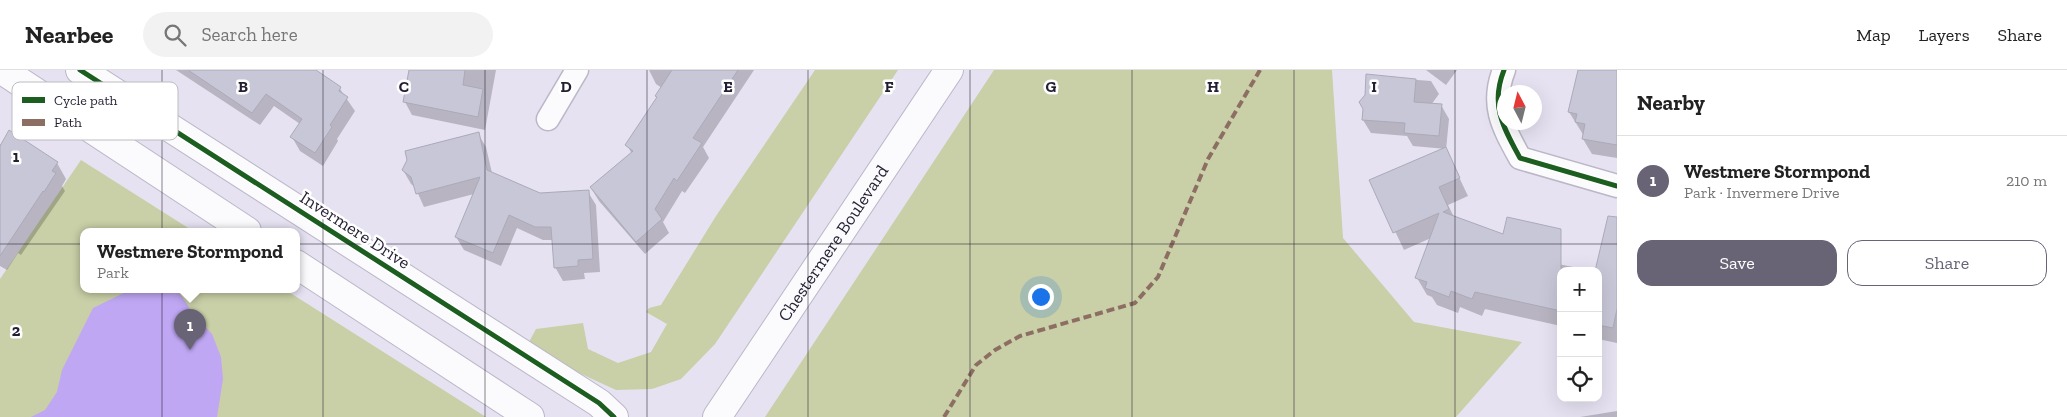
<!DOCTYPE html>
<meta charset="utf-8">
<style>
:root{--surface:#fff;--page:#f2f2f2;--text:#222;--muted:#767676;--line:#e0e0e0;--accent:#686375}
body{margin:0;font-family:"Zilla Slab",serif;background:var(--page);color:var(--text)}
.controls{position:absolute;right:15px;bottom:15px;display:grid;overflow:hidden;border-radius:10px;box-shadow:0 5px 20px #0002}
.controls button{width:45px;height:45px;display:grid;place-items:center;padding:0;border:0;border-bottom:1px solid var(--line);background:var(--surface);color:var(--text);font:25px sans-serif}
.compass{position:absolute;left:1497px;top:15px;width:45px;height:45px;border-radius:50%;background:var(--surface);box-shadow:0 5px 20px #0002;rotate:353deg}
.you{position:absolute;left:1040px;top:226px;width:18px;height:18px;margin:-12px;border:4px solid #fff;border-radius:50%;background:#1a73e8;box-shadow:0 0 0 8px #1a73e833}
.badge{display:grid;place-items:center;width:32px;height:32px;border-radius:50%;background:var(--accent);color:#fff;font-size:16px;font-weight:700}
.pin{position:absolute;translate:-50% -41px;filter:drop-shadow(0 1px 2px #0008)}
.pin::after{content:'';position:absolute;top:26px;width:18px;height:15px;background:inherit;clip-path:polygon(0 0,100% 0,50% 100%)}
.popup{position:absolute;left:80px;top:158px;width:220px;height:65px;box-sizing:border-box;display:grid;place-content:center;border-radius:10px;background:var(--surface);filter:drop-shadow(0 1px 4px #0005);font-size:16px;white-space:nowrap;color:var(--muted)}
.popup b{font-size:19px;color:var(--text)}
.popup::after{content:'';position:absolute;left:50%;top:100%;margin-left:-10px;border:10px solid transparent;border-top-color:var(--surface)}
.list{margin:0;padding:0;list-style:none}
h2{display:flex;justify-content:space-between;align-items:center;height:65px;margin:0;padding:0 20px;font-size:21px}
h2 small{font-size:16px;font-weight:400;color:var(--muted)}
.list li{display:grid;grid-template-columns:32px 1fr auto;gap:15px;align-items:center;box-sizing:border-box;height:90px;padding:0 20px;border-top:1px solid var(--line)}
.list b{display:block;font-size:19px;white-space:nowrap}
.list p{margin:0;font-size:16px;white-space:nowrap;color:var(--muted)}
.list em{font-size:16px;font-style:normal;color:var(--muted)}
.actions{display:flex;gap:10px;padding:15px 20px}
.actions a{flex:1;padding:11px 0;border:1px solid var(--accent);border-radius:15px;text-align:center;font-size:18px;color:var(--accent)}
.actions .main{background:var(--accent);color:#fff}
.icon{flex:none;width:28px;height:28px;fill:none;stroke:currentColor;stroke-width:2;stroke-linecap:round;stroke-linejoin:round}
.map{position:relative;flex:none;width:1617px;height:347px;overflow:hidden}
header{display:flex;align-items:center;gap:30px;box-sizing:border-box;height:70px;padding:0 25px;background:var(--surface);border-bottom:1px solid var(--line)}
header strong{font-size:24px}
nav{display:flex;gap:28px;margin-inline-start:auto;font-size:18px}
.search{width:350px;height:45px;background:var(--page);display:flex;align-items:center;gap:12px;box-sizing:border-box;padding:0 18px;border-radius:28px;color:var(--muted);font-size:19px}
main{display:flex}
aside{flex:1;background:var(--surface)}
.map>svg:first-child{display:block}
</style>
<header>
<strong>Nearbee</strong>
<div class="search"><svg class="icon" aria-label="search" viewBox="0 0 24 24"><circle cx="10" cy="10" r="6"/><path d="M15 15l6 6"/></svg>Search here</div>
<nav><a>Map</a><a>Layers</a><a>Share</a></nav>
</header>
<main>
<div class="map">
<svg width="1617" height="347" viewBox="0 0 1617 347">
<rect width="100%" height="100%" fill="#e6e2f2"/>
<g fill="#c9cfa7">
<polygon points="815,0 898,0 715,274 681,309 652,319 616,320 577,302 529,272 536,259 583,253 588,279 618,293 651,282 667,254 646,242 649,238 661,235 716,146"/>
<polygon points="994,0 1332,0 1343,168 1414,252 1522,272 1456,347 765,347"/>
<polygon points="81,90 193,161 84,161 84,219 284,219 486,347 0,347 0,209"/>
</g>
<polygon fill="#bfa7f3" points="132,219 169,219 180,224 195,246 212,264 221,287 223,309 217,347 31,347 45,340 57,322 62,300 93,238"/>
<g fill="#0003">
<polygon points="176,0 311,0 340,19 355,41 337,69 338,71 323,96 300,81 292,67 300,54 274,36 260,55"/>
<polygon points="411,0 496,0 485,60 412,45 405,32"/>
<polygon points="649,0 754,0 703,77 709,88 685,123 682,121 663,152 669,163 645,184 599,131 591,118 632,84 627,75 658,28 662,18 656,14"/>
<polygon points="1426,0 1457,0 1446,15"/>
<polygon points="1586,0 1617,0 1617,88 1592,84 1583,69 1584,66 1569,42"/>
<polygon points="1367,6 1431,11 1439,24 1431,35 1441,35 1449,49 1446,80 1468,126 1448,135 1454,147 1558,194 1593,201 1561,201 1561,256 1485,239 1482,246 1460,237 1458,243 1437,235 1432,227 1427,225 1417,208 1431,168 1404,180 1371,111 1446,79 1413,76 1407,66 1371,63 1363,50"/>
<polygon points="478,64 486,77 492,103 540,124 588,122 596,135 600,202 584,203 585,209 563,211 555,197 553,170 543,170 517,158 501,196 464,180 456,167 474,124 424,137 415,117 411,114 403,100"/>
<polygon points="0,74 57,93 66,109 62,116 65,121 21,185 18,183 7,200 0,196"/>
<polygon points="1617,180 1617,273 1598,269 1598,201"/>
<polygon points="1617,341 1617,347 1580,347"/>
</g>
<g fill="#c7c7d8" stroke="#abaaba">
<polygon points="188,0 316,0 341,17 339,21 348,27 330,55 332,57 315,83 290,67 302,49 266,24 252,43"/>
<polygon points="409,0 465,0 463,15 483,19 478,47 403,32"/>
<polygon points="672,0 738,0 693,68 702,73 677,111 674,108 655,139 662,149 636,172 590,117 633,81 625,75 657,27 655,26"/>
<polygon points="1578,0 1617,0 1617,75 1582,69 1585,54 1575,52 1577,44 1568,42"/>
<polygon points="1366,4 1416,9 1414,32 1442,34 1439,66 1404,63 1405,53 1362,50 1363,39 1359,32 1365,25"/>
<polygon points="9,60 58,92 52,101 56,103 44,122 43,121 0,186 0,76"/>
<polygon points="479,62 487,100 540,123 589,120 593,189 578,190 578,196 554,198 551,157 535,157 509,145 493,183 455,167 480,107 416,124 411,107 402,100 407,90 405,81"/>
<polygon points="1446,77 1460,108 1439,117 1449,139 1443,142 1503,164 1507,147 1561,159 1561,241 1475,222 1472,229 1451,221 1449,227 1425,218 1427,212 1415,208 1439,143 1393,163 1369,110"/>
<polygon points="1608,146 1617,147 1617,239 1613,258 1598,255 1598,201 1595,201"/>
</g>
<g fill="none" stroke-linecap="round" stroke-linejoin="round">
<defs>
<g id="street">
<path d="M1504,0c-14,35 -1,57 16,88l97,28"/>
<polyline points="548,49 577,0"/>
</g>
<g id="secondary">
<polyline points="2,0 247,161"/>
<polyline points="80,0 599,333 614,347"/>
<polyline points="296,194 530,347"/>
<path id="s1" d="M717,347l232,-347"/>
</g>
</defs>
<use href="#street" stroke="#bbb7c7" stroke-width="25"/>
<use href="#secondary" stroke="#bbb7c7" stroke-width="30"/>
<use href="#street" stroke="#fbfbfd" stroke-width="22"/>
<use href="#secondary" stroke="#fbfbfd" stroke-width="28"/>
<polyline stroke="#8d6e63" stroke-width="4" stroke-dasharray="8 4" stroke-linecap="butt" points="944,347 976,295 995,280 1020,266 1135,233 1158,207 1208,89 1260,0"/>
<defs>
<g id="cycleway">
<polyline points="80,0 599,333 614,347"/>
<path d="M1504,0c-14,35 -1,57 16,88l97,28"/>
</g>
</defs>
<use href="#cycleway" stroke="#fff" stroke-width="8"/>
<use href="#cycleway" stroke="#1b5e20" stroke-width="5"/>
</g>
<path fill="none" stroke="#241e31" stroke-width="1" stroke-opacity="0.55" d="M162,0v347M323,0v347M485,0v347M647,0v347M808,0v347M970,0v347M1132,0v347M1294,0v347M1455,0v347M0,174h1617"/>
<g text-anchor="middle" stroke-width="5" stroke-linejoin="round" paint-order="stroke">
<g font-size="18" fill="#241e31" stroke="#fff">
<text transform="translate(355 160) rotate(33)" y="6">Invermere Drive</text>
<text dy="6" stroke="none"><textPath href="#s1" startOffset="209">Chestermere Boulevard</textPath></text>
</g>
</g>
<rect x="12" y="12" width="166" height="58" rx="8" fill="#fff" stroke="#bdbcc1" stroke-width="1"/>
<rect x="22" y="27" width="23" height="6" fill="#1b5e20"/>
<rect x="22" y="49" width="23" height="7" fill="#8d6e63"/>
<g font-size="14" fill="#241e31">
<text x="54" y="35">Cycle path</text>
<text x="54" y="57">Path</text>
</g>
<g font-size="16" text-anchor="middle" font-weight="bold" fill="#241e31" stroke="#fff" stroke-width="5" stroke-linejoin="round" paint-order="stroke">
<text x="243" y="22">B</text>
<text x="404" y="22">C</text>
<text x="566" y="22">D</text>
<text x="728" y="22">E</text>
<text x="889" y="22">F</text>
<text x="1051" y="22">G</text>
<text x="1213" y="22">H</text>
<text x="1374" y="22">I</text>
<text x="16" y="92">1</text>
<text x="16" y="266">2</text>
</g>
</svg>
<div class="controls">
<button>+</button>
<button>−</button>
<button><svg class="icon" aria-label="locate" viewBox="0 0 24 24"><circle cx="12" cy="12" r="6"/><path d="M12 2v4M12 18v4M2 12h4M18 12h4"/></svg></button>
</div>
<svg class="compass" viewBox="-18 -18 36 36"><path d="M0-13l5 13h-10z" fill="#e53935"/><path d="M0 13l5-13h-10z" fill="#767676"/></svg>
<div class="you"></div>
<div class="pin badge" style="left:190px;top:280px">1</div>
<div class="popup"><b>Westmere Stormpond</b>Park</div>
</div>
<aside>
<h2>Nearby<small></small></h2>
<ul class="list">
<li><span class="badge">1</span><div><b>Westmere Stormpond</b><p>Park · Invermere Drive</p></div><em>210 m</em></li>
</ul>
<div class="actions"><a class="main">Save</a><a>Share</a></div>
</aside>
</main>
